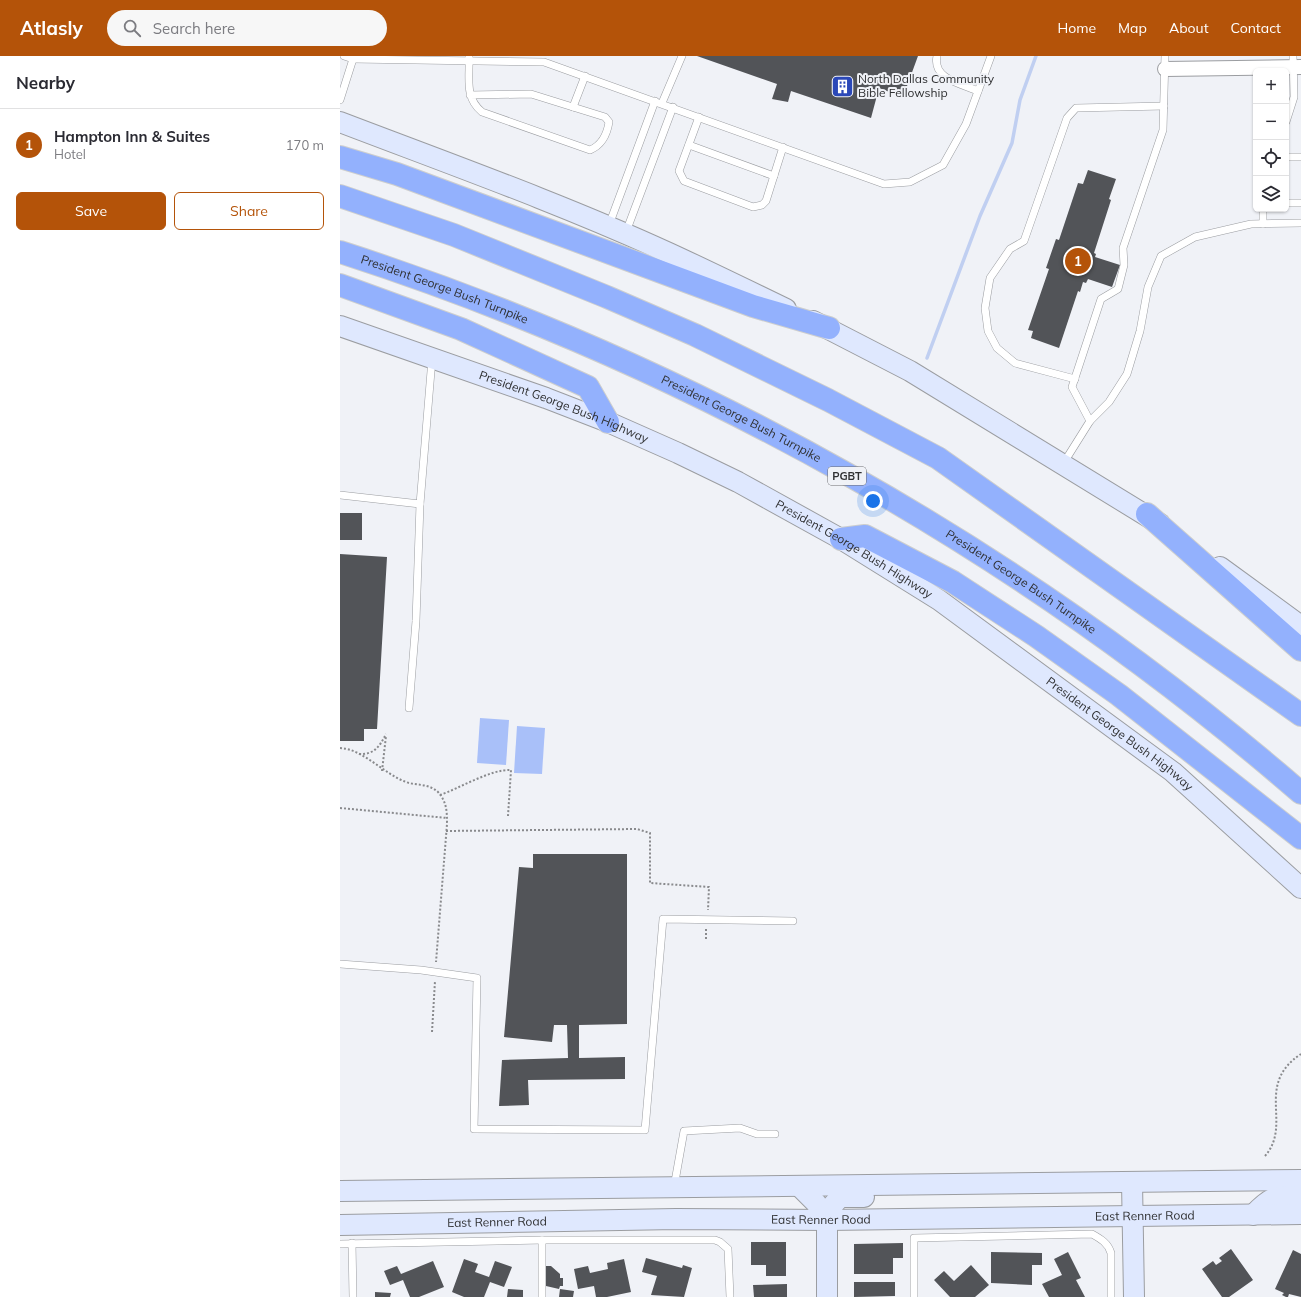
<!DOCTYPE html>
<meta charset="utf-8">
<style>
:root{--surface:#fff;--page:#f7f7f7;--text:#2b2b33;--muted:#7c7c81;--line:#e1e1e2;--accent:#b45309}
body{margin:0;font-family:Mulish,sans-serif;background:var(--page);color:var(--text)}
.controls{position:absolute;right:12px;top:12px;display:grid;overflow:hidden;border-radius:6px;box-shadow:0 1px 3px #0004}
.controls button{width:36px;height:36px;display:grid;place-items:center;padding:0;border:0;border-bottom:1px solid var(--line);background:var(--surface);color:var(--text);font:20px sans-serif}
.you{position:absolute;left:533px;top:445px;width:14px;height:14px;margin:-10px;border:3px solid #fff;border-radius:50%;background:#1a73e8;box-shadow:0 0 0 6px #1a73e833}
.badge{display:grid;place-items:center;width:26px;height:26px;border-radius:50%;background:var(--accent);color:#fff;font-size:13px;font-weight:700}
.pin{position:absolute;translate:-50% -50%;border:2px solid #fff;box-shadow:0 1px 4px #0006}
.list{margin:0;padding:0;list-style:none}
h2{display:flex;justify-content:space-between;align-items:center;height:52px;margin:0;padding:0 16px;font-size:17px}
h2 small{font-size:13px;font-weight:400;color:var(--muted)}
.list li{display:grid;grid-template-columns:26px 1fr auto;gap:12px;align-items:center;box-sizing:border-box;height:72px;padding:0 16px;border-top:1px solid var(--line)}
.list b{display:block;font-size:15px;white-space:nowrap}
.list p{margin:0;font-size:13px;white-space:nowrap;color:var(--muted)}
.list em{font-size:13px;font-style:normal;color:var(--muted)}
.actions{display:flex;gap:8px;padding:12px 16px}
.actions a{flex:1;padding:9px 0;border:1px solid var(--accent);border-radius:6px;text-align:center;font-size:14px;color:var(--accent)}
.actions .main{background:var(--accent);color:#fff}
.icon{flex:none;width:22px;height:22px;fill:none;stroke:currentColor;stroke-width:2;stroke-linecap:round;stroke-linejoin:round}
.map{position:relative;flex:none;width:961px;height:1241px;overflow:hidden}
header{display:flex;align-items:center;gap:24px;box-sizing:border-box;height:56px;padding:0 20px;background:var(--accent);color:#fff}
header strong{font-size:19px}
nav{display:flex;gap:22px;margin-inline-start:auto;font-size:14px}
.search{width:280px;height:36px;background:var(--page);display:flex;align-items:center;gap:10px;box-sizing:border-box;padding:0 14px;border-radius:22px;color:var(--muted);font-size:15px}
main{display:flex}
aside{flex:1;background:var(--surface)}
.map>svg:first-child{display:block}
</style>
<header>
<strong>Atlasly</strong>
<div class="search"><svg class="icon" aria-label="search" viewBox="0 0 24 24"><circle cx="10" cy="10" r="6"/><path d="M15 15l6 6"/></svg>Search here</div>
<nav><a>Home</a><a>Map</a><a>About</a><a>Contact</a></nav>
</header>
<main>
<aside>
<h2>Nearby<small></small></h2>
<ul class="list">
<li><span class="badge">1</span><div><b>Hampton Inn &amp; Suites</b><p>Hotel</p></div><em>170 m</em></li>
</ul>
<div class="actions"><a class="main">Save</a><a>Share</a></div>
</aside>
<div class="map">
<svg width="961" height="1241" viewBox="0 0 961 1241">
<rect width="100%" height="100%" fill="#f0f2f7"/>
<g fill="#a9c0f9">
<polygon points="140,662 169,664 166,709 137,707"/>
<polygon points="177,670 205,672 202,718 174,717"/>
</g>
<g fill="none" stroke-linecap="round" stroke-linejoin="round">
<polyline stroke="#c0cff1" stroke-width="3.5" points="587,302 640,160 672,87 680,44 696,0"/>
</g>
<g fill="#525458">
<polygon points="357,0 578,0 563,41 539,32 531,62 451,35 448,46 432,43 437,28"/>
<polygon points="748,114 776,123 769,143 771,144 754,197 756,198 755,201 780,209 772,231 748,223 746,227 743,226 740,236 738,235 719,292 691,282 693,275 688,274 709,213 706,212 716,183 719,184 738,127 743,128"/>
<rect x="0" y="457" width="22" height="27"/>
<polygon points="0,498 47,501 37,673 24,673 24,685 0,685"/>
<polygon points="193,798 287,798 287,968 239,969 239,1002 285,1001 285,1023 188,1024 189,1049 159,1050 162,1004 228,1002 227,969 214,969 212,986 164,981 179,811 193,812"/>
<polygon points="411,1186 446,1186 446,1220 426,1220 426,1209 411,1209"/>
<polygon points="563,1187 563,1202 553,1202 553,1218 514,1218 514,1188"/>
<polygon points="891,1193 913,1224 889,1241 882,1241 862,1213 873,1205 876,1209 882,1205 879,1202"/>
<polygon points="953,1194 961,1198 961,1241 949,1238 948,1241 946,1241 942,1239 944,1237 935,1233"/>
<polygon points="651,1196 702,1197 702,1209 692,1209 692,1229 651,1227"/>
<polygon points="728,1196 741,1222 736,1224 745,1241 709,1241 702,1228 722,1219 714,1203"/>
<polygon points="306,1202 342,1212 343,1209 352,1212 344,1241 311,1239 317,1220 302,1216"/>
<polygon points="124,1203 138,1208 135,1216 149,1221 155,1205 172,1211 164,1231 150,1226 144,1241 124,1241 112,1236"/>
<polygon points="284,1203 291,1236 267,1241 256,1241 254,1230 238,1233 234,1213 248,1210 250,1217 268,1213 267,1207"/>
<polygon points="93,1205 104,1231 79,1241 70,1241 63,1224 50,1229 44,1215 57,1210 61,1218"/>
<polygon points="631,1209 649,1229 635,1241 610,1241 594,1224 604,1215 614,1225"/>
<polygon points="205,1210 211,1210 220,1218 220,1222 223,1222 223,1230 220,1230 219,1233 206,1230"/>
<polygon points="514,1226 555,1226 555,1240 514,1241"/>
<polygon points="447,1228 447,1241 414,1241 413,1229"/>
<polygon points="168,1233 183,1234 183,1241 167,1241"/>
<polygon points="220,1233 234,1235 233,1241 219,1241"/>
<polygon points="35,1236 51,1237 50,1241 35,1241"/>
</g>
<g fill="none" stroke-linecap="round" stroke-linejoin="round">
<defs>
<g id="lane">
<polyline points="13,0 13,3 204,6 544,128 570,126 603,109 626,68 651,0"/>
<path d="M129,0c1,22 -5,41 13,56l108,38c12,-5 17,-15 19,-28l-4,-5 -74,-23 -61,1"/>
<path d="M597,0c-5,23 25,28 41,35"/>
<polyline points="0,44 13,3 4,0"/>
<polyline points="322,47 342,0"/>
<polyline points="233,51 245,20"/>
<polyline points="359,61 339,115 344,125 413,151 422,149 426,145 443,91"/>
<polyline points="946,66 954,41 953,0"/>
<polyline points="349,89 434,120"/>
<polyline points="946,101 961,101"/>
<polyline points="946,147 961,147"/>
<polyline points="923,153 923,168"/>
<polyline points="269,169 315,45"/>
<polyline points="286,176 333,51"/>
<polyline points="735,323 675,307 657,292 648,275 645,252 650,222 670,193 684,185 727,62 736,52 824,50"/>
<polyline points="750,365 769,346 787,318 800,275 808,231 821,200 855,181 911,168 961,167"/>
<polyline points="723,408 750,365 732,331 761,243 778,233 784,209 783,192 823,74 825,0"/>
<polyline points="0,439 80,448 92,303"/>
<polyline points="69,652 76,565 80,448"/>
<polyline points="0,908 81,914 137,922 134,1073 305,1074 323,863 453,865"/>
<polyline points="334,1131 344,1075 400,1072 417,1078 435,1078"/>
<polyline points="12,1187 13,1241"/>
<polyline points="0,1188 202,1184 375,1184 380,1186 388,1193 390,1241"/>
<polyline points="202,1241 202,1184"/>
<path d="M574,1241v-59l178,-4c9,5 16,9 19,19v44"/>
</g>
<polyline id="street" points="825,13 961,11"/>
<g id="secondary">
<path d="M0,66c110,42 222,82 329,131 39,18 78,37 117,56"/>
<polyline points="473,265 570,315 820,468"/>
<path id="s1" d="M0,270l206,72 62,24 70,31 60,29 103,57 98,61 234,172 128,116"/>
<polyline points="880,511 961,570"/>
<polyline points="792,1126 794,1241"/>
<polyline points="459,1130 476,1147 487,1164"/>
<polyline points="0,1135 961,1124"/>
<path d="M913,1159c19,-20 21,-18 48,-19"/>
<path id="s2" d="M0,1169l336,-6 151,1 474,-6"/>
<polyline points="487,1241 487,1164 492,1150 500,1141 524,1141"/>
</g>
<g id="highway">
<polyline points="0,101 57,118 413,250 489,272"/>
<polyline points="0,140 114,179 267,241 355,279 488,344 598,402 961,659"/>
<path id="s3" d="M0,196c351,113 683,300 961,541"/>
<polyline points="0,229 121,273 248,331 268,366"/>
<polyline points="807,458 961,594"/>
<polyline points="501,483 525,480 613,526 696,580 779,639 961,782"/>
</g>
</defs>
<use href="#lane" stroke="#9b9da1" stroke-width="8"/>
<use href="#street" stroke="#9b9da1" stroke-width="16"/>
<use href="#secondary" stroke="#9b9da1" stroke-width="22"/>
<use href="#highway" stroke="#cdcece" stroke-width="24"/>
<g stroke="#898a8d" stroke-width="2" stroke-dasharray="2 2" stroke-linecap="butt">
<path d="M0,692c23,1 44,26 66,34 11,4 22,1 32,10 9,10 9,20 9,32l-11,138"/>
<path d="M19,698c15,1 21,-8 27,-20"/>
<polyline points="42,715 46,680"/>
<path d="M100,739c20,-7 51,-26 71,-25l-3,46"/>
<polyline points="0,752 107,762"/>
<polyline points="106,775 297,773 310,777 310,827 369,831 368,854"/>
<polyline points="366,883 366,873"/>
<polyline points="92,976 95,925"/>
<path d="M925,1100c28,-32 -11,-71 36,-102"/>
</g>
<use href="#lane" stroke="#fff" stroke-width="7"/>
<use href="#street" stroke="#fff" stroke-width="14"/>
<use href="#secondary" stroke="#dfe8fe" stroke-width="20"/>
<use href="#highway" stroke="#93b1fd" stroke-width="22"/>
</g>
<defs>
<symbol id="building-square" viewBox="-11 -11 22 22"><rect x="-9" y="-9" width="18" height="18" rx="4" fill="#2b48b8" stroke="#f0f2f7"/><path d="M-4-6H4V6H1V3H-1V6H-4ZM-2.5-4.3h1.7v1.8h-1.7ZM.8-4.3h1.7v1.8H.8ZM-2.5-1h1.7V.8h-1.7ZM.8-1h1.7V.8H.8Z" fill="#fff"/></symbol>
</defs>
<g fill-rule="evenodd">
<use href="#building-square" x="490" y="18" width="25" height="25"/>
</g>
<g text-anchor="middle" stroke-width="4" stroke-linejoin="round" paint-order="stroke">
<rect fill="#f0f2f7" stroke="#6a6b6e" stroke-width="1" x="488" y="411" width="38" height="18" rx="3"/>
<g font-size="11" font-weight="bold" fill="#303133">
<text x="507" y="424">PGBT</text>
</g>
<g font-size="12" fill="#303133" stroke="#f0f2f7" text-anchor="start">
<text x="518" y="27">North Dallas Community<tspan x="518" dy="14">Bible Fellowship</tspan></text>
</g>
<g font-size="12" fill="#303133" stroke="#f0f2f7">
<text dy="4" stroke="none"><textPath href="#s3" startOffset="111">President George Bush Turnpike</textPath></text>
<text dy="4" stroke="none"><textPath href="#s1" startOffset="238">President George Bush Highway</textPath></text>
<text dy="4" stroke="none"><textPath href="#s3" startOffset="435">President George Bush Turnpike</textPath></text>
<text dy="4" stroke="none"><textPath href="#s1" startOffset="562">President George Bush Highway</textPath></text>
<text dy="4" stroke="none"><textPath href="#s3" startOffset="759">President George Bush Turnpike</textPath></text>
<text dy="4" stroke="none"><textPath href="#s1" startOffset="886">President George Bush Highway</textPath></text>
<text dy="4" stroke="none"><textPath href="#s2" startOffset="805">East Renner Road</textPath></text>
<text dy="4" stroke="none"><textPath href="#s2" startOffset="481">East Renner Road</textPath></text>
<text dy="4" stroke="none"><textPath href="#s2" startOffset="157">East Renner Road</textPath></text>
</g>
</g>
</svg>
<div class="controls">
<button>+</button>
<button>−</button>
<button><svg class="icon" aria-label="locate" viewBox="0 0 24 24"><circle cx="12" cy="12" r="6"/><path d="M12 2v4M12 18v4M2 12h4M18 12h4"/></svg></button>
<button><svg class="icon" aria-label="layers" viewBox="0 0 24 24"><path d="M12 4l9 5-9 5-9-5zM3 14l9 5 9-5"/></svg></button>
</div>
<div class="you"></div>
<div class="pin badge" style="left:738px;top:205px">1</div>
</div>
</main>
